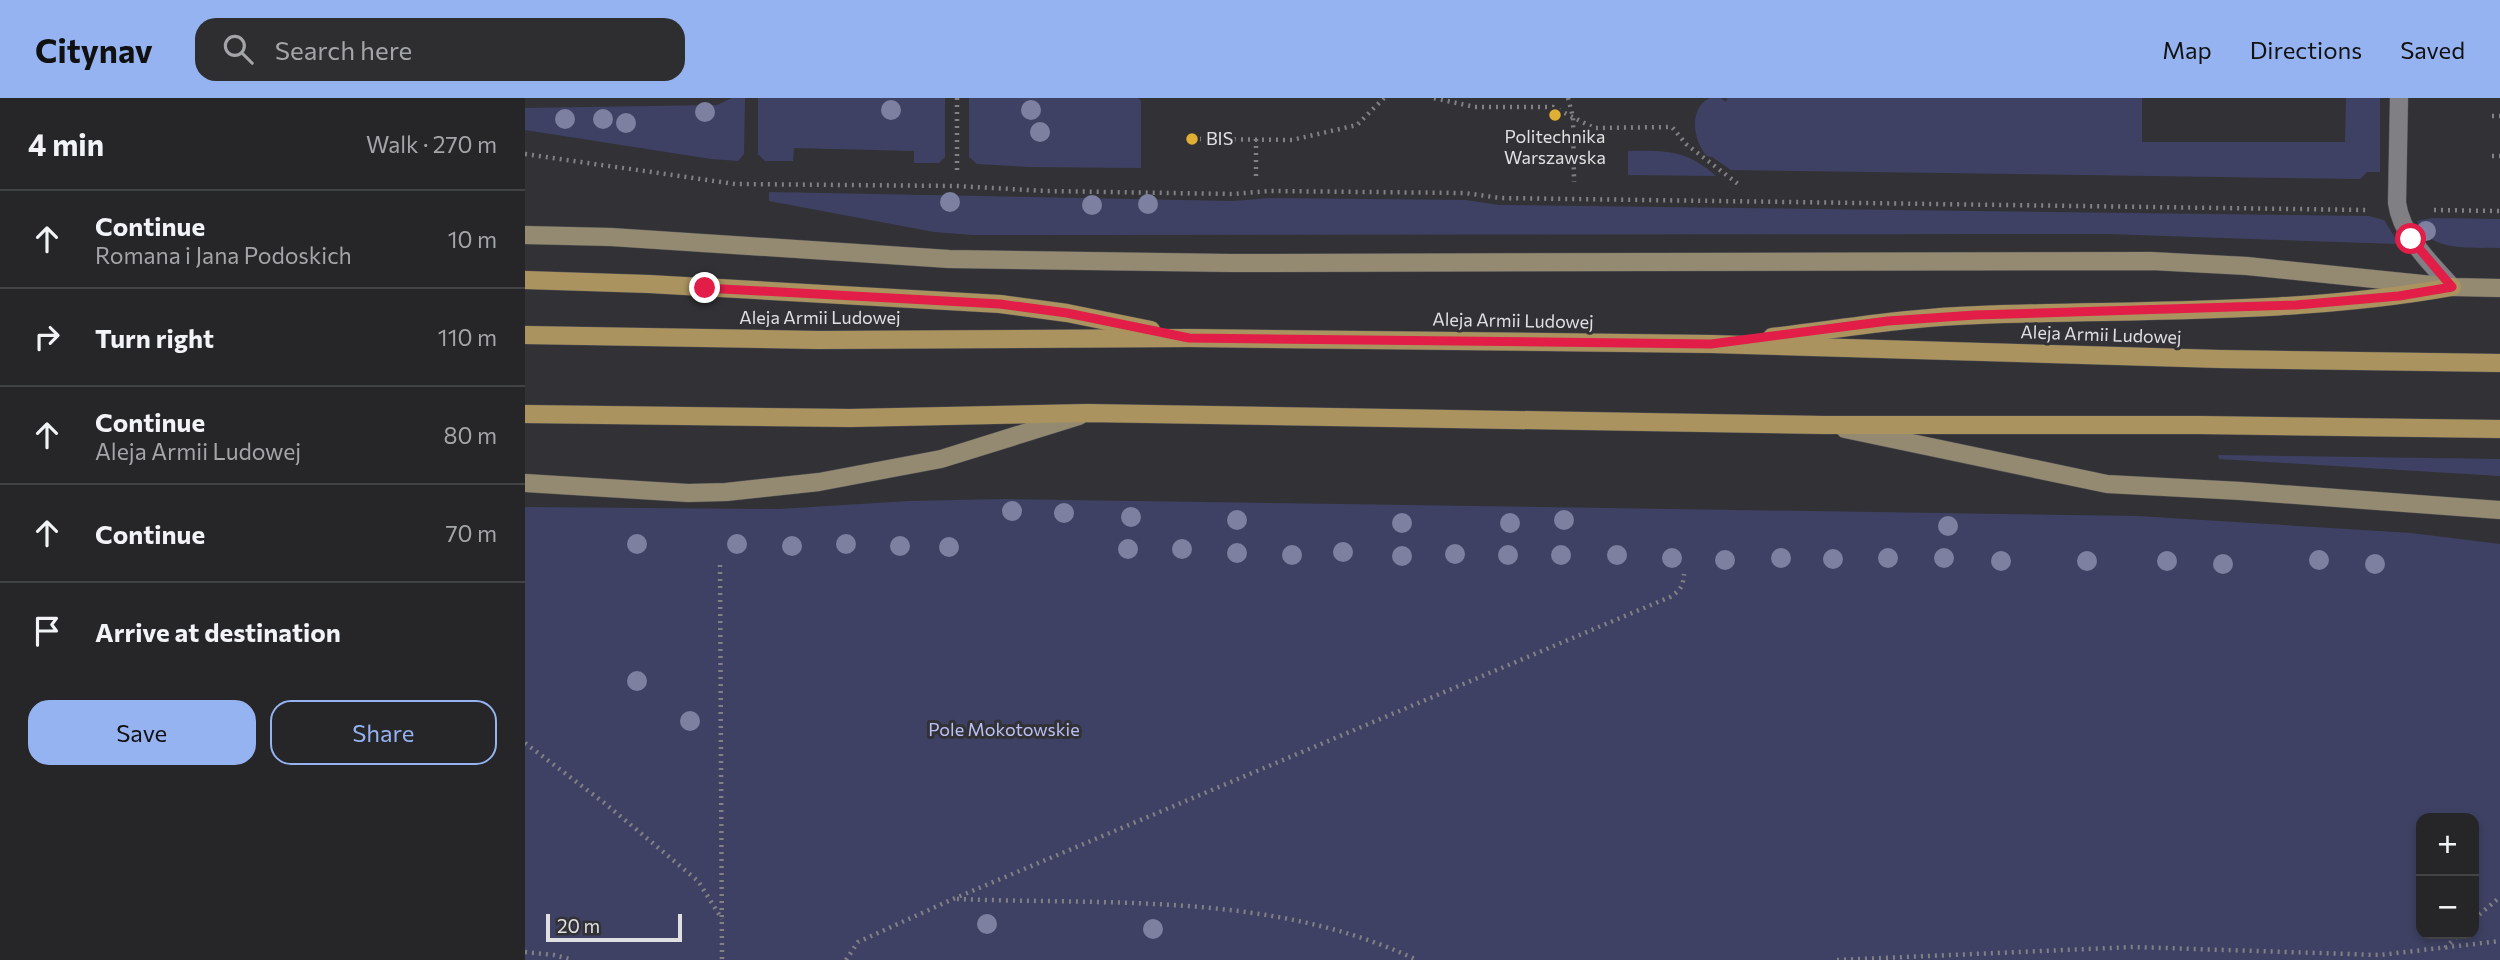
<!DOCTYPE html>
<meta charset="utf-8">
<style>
:root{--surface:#262628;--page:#2e2e30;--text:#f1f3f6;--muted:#a4a5a8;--line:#424345;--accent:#95b2f1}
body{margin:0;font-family:Commissioner,sans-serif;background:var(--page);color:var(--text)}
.controls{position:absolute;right:21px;bottom:21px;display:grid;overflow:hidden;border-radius:14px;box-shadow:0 4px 10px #0003}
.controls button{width:63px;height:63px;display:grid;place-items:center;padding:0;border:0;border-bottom:2px solid var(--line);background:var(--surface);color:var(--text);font:35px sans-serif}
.scale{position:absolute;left:21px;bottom:18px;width:136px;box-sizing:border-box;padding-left:7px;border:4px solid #e0e0e2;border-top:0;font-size:19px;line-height:24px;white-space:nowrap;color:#e0e0e2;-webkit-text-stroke:5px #323236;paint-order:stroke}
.stop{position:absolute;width:21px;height:21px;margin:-16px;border:5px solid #e11d48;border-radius:50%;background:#fff}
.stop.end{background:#e11d48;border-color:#fff;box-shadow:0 2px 7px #0008}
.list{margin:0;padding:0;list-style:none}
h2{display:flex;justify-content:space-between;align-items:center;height:91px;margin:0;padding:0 28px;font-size:30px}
h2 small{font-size:23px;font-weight:400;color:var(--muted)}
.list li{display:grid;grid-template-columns:46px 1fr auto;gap:21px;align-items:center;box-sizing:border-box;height:98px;padding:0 28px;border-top:2px solid var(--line)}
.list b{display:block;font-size:26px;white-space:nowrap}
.list p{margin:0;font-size:23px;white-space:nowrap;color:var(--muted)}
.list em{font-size:23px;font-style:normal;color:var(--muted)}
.actions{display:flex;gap:14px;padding:21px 28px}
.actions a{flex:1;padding:16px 0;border:2px solid var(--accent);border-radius:21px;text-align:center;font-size:24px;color:var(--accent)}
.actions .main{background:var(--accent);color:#111}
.icon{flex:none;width:38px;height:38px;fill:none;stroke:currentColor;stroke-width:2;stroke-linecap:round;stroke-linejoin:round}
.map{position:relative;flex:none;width:1975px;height:862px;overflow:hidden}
header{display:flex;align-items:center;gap:42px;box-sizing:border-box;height:98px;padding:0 35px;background:var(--accent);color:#111}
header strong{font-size:33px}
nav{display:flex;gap:38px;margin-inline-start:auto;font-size:24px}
.search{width:490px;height:63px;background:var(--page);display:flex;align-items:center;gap:18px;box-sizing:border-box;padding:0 24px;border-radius:21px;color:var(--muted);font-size:26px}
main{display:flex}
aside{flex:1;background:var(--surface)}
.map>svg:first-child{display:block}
</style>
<header>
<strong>Citynav</strong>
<div class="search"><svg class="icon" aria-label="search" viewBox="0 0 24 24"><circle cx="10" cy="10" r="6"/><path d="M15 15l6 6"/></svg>Search here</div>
<nav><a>Map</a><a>Directions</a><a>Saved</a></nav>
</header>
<main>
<aside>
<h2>4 min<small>Walk · 270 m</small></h2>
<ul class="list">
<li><svg class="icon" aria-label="ahead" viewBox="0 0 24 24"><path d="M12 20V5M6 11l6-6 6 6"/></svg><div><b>Continue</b><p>Romana i Jana Podoskich</p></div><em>10 m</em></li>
<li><svg class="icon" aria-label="right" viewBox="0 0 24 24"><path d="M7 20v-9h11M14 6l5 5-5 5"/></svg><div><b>Turn right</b></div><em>110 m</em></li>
<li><svg class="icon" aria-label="ahead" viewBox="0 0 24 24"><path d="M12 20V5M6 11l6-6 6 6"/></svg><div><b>Continue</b><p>Aleja Armii Ludowej</p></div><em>80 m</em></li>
<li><svg class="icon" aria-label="ahead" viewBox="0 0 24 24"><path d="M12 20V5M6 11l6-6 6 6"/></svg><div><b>Continue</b></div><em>70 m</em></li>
<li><svg class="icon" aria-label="arrive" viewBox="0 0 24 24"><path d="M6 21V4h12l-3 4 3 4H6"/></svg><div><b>Arrive at destination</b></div></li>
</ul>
<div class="actions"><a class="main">Save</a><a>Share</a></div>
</aside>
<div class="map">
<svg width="1975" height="862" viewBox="0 0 1975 862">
<rect width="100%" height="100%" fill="#323236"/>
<g fill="#3f4164" fill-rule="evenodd">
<polygon points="207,0 220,0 219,56 213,63 186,61 0,32 0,10 192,7"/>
<polygon points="233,0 420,0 420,59 414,65 389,65 389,53 269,50 268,63 240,63 233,56"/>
<polygon points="444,0 613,0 616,3 616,70 505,69 452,66 444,59"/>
<path d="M1185,0h11l5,4 1,-4h415v44h203l1,-44h34v74h-13l-7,7 -629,-9 -19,-13 -5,-1c-14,-15 -19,-48 3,-58z"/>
<path d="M1103,53c38,-1 59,-1 88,25l-88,-1z"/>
<polygon points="244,94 708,103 745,100 941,102 974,107 1844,118 1859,122 1871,141 1872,146 1584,136 448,137 409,134 244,103"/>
<path d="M1907,120l68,1v29c-26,-1 -73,5 -83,-27z"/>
<polygon points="1693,357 1975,361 1975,378 1694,361"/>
<path d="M480,401l1133,17 273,17 89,11v416h-1975v-453l254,2 130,-8zM1949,720v116h-53v-116z"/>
</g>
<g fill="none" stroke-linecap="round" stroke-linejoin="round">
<defs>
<path id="minor" d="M1874,0l-2,105c5,34 33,59 55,84"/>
<g id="secondary">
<polyline points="0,137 86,139 424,161 706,165 1626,163 1722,168 1927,189 1975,190"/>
<polyline points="1320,331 1582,386 1716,393 1975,412"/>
<polyline points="0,385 163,395 201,394 294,384 416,361 554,318"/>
</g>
<g id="primary">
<polyline points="0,182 124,186 475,206 542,215 626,232"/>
<polyline points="0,237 294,242 664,240 1186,246 1695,261 1975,265"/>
<path d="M1247,239c69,-8 137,-20 207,-22 158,-6 317,0 473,-28"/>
<polyline points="0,316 325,320 562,315 1299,327 1674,327 1975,331"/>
</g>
</defs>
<use href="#minor" stroke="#515154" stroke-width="19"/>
<use href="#secondary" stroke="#515154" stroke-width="19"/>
<use href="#primary" stroke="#515154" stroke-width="19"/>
<g stroke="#818184" stroke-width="4.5" stroke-dasharray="2 5" stroke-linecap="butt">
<polyline points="909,0 950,9 1028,9 1069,30 1147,29 1161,46 1213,86"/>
<polyline points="1043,0 1048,19 1049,84"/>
<polyline points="1967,18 1975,18"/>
<polyline points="667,41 767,42 832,27 859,0"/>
<polyline points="731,41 731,80"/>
<polyline points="0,56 210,86 432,88 521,93 708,96 744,93 940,95 975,100 1841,112"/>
<polyline points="1967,58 1975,58"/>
<polyline points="432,72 432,0"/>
<polyline points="1909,112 1975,113"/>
<polyline points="195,467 197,862"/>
<polyline points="0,645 82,707 173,783 197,821"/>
<path d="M432,801c154,6 316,-7 460,61"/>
<polyline points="1949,821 1975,799"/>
<polyline points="1920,850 1934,836"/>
<polyline points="0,854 29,857 48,862"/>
<path d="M321,862l12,-18 95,-43 717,-302c11,-7 13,-11 14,-23"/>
<polyline points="1312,862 1608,849 1855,857 1975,843"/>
</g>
<use href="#minor" stroke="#7f7f84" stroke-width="18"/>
<use href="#secondary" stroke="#948971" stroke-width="18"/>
<use href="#primary" stroke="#aa935e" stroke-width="18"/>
</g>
<g fill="#7d80a0">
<circle cx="366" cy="12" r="10"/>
<circle cx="506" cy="12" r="10"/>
<circle cx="180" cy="14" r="10"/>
<circle cx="40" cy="21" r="10"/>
<circle cx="78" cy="21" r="10"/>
<circle cx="101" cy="25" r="10"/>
<circle cx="515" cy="34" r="10"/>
<circle cx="425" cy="104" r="10"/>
<circle cx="623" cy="106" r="10"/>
<circle cx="567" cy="107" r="10"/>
<circle cx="1901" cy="133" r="10"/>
<circle cx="487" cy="413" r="10"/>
<circle cx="539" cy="415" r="10"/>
<circle cx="606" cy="419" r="10"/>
<circle cx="712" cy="422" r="10"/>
<circle cx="1039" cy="422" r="10"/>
<circle cx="877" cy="425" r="10"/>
<circle cx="985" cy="425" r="10"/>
<circle cx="1423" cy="428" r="10"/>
<circle cx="112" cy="446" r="10"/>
<circle cx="212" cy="446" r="10"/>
<circle cx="321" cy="446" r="10"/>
<circle cx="267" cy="448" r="10"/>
<circle cx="375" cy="448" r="10"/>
<circle cx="424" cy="449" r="10"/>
<circle cx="603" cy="451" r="10"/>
<circle cx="657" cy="451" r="10"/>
<circle cx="818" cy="454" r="10"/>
<circle cx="712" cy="455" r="10"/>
<circle cx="930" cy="456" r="10"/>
<circle cx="767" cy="457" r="10"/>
<circle cx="983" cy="457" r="10"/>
<circle cx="1036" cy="457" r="10"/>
<circle cx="1092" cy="457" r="10"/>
<circle cx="877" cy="458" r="10"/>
<circle cx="1147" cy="460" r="10"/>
<circle cx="1256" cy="460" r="10"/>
<circle cx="1363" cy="460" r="10"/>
<circle cx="1419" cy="460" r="10"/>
<circle cx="1308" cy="461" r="10"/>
<circle cx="1200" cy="462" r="10"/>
<circle cx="1794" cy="462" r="10"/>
<circle cx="1476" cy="463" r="10"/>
<circle cx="1562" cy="463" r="10"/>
<circle cx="1642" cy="463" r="10"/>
<circle cx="1698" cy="466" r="10"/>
<circle cx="1850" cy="466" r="10"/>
<circle cx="112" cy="583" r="10"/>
<circle cx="165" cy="623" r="10"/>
<circle cx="462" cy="826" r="10"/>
<circle cx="628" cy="831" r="10"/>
</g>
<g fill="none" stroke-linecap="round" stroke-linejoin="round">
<polyline stroke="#e11d48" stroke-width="9" points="180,190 475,206 542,215 664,240 1186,246 1363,223 1450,217 1771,207 1874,198 1927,189 1886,141"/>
</g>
<g fill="#e0b034" stroke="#323236" stroke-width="2.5">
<circle cx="1030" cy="17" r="7"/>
<circle cx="667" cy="41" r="7"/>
</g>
<g text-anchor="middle" stroke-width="6" stroke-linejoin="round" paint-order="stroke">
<g font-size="18" fill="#e0e0e2" stroke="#323236">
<text x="1030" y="45">Politechnika<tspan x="1030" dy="21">Warszawska</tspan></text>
<text x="681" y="47" text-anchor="start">BIS</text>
</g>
<g font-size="18" fill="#e0e0e2" stroke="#323236">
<text x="295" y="226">Aleja Armii Ludowej</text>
<text transform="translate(988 223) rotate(1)" y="6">Aleja Armii Ludowej</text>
<text transform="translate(1576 237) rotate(2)" y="6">Aleja Armii Ludowej</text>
</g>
<g font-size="18" fill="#bbc0f6" stroke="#323236">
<text x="479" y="638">Pole Mokotowskie</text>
</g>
</g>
</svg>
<div class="controls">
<button>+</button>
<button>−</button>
</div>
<div class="scale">20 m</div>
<div class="stop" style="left:1886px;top:141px"></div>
<div class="stop end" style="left:180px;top:190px"></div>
</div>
</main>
